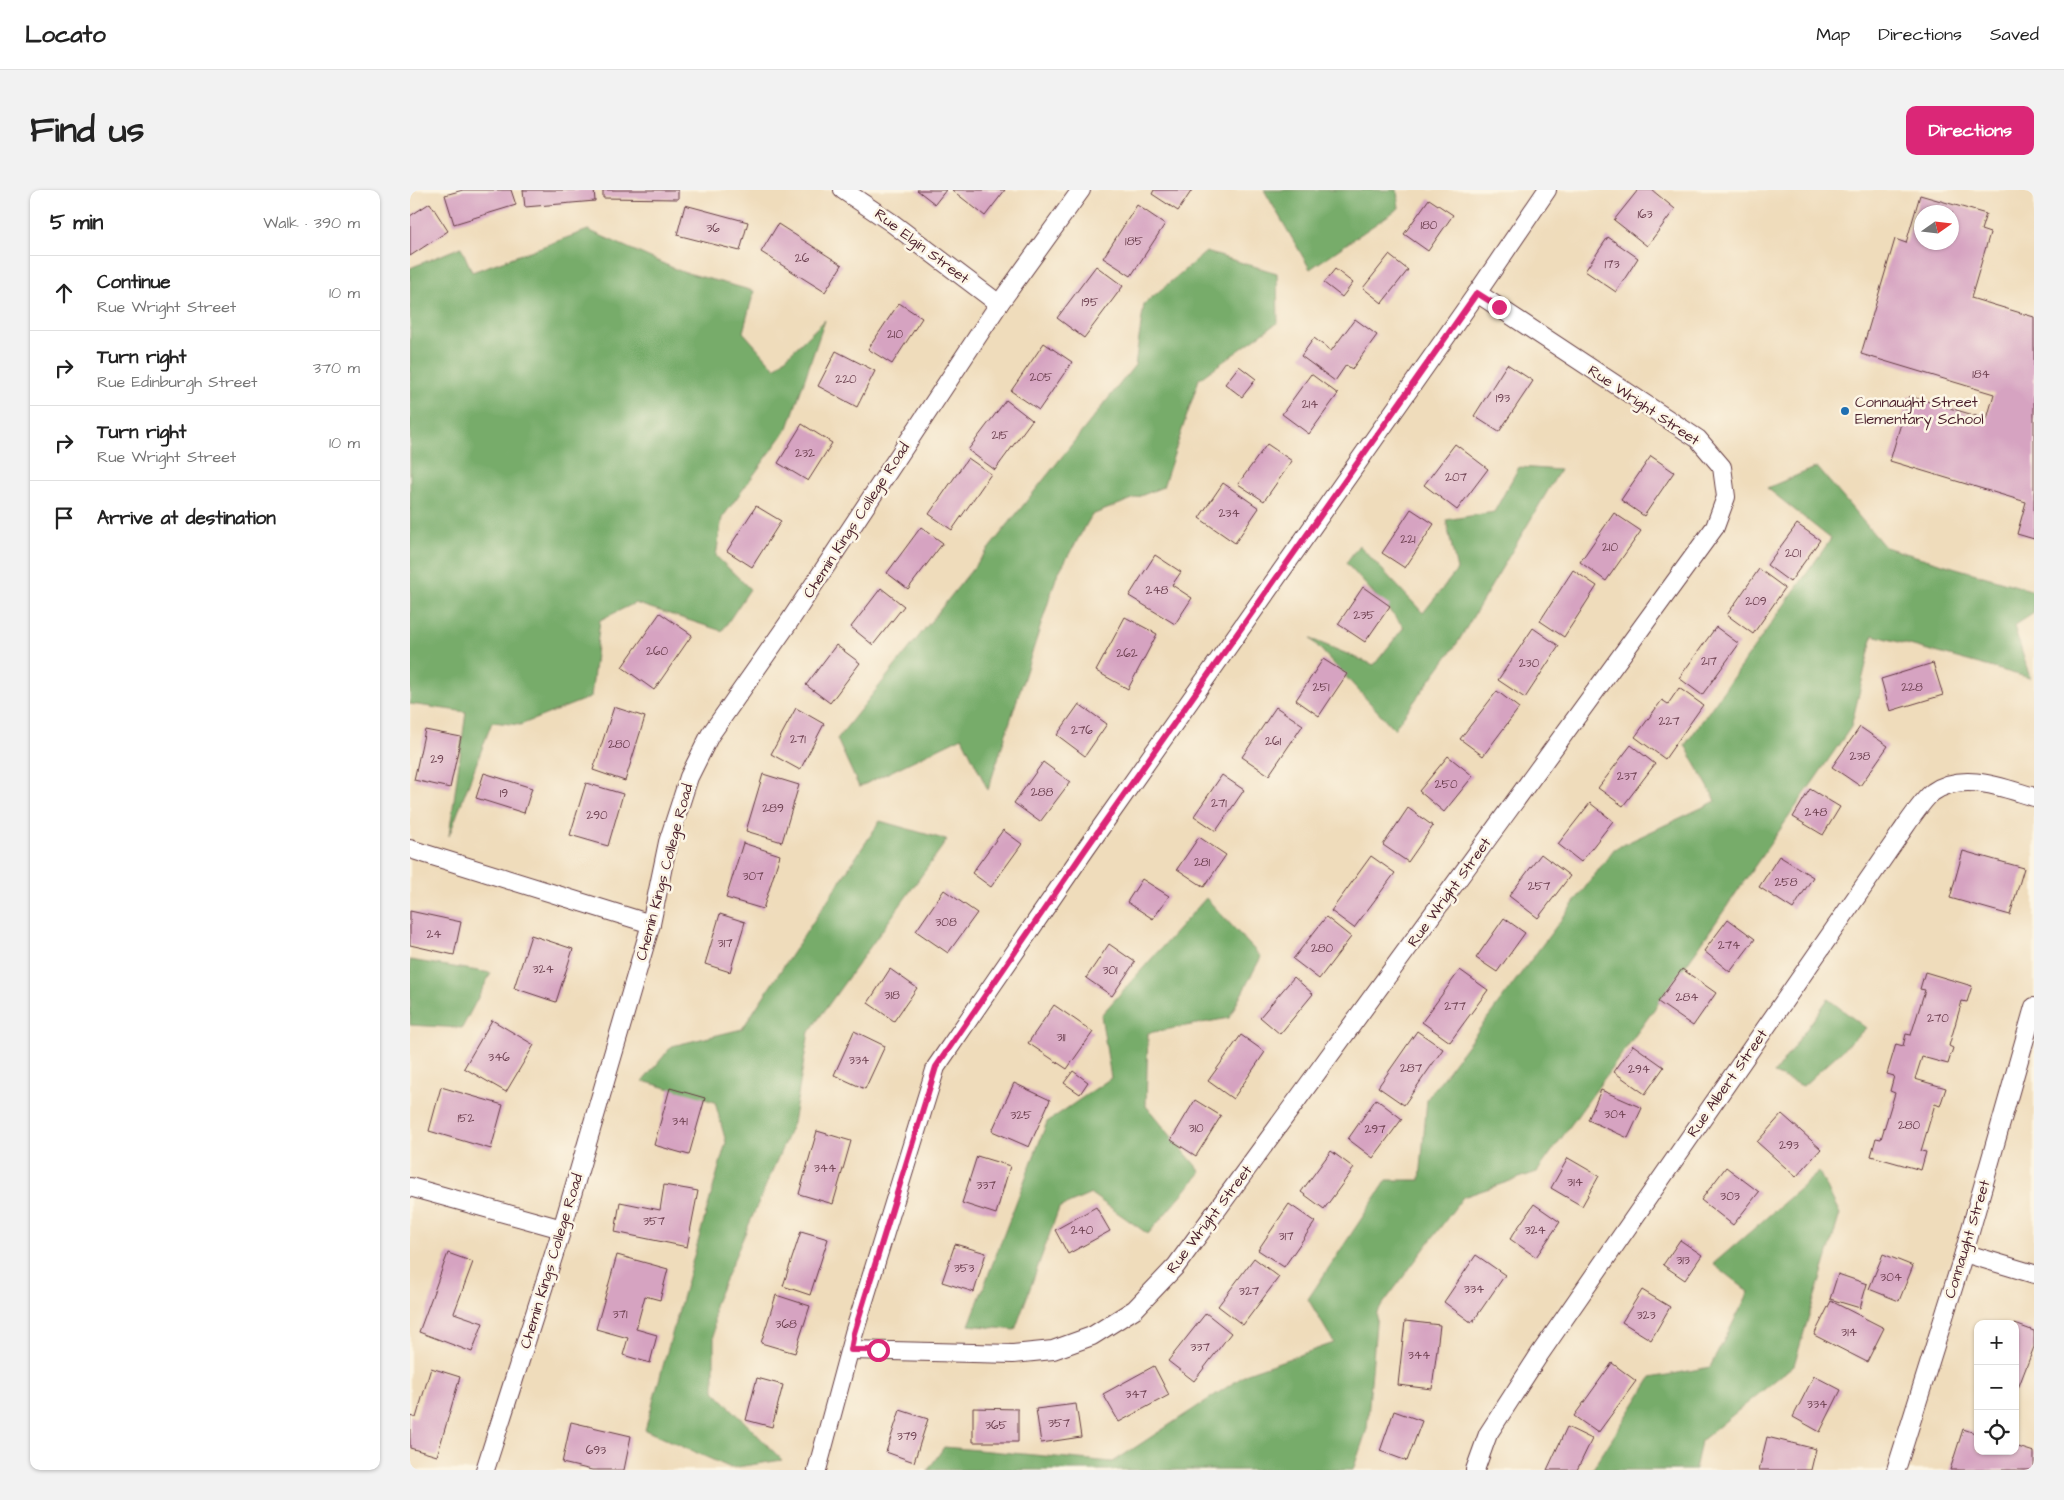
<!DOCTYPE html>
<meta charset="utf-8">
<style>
:root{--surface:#fff;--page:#f2f2f2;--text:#222;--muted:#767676;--line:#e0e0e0;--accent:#db2777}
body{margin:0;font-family:"Architects Daughter",sans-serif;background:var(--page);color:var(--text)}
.controls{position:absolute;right:15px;bottom:15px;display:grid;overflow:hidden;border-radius:10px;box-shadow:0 1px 4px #0004}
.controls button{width:45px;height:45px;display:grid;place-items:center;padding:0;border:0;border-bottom:1px solid var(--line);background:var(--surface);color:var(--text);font:25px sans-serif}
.compass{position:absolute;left:1504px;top:15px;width:45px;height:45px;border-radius:50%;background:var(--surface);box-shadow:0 1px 4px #0004;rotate:76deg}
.stop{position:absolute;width:15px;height:15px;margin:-11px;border:4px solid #db2777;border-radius:50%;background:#fff}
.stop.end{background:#db2777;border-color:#fff;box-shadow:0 1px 5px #0008}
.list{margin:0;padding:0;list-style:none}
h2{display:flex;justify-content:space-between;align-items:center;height:65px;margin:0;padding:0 20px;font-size:21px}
h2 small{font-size:16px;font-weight:400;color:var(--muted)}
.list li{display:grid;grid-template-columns:32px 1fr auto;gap:15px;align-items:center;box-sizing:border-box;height:75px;padding:0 20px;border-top:1px solid var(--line)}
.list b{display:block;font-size:19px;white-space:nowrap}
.list p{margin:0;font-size:16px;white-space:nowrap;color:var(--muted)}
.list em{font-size:16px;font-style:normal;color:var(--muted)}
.icon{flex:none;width:28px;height:28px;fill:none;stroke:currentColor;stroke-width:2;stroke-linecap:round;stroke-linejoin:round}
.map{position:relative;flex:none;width:1624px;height:1280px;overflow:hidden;border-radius:10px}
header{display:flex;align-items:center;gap:30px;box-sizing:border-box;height:70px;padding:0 25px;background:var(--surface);border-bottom:1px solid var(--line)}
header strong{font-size:24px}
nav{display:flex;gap:28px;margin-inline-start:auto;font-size:18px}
.intro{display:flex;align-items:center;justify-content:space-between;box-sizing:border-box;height:120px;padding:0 30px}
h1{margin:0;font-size:35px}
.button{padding:12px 22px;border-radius:10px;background:var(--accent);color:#fff;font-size:18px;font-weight:700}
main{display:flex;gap:30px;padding:0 30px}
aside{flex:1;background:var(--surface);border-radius:10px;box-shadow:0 1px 4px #0004}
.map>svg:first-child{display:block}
</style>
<header>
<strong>Locato</strong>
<nav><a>Map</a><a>Directions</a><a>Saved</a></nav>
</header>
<div class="intro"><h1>Find us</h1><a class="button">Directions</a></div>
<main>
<aside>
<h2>5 min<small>Walk · 390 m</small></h2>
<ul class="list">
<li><svg class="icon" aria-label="ahead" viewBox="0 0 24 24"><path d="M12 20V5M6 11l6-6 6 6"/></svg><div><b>Continue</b><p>Rue Wright Street</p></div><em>10 m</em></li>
<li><svg class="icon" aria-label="right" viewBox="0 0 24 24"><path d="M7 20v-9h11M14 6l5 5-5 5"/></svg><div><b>Turn right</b><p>Rue Edinburgh Street</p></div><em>370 m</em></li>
<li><svg class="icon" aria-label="right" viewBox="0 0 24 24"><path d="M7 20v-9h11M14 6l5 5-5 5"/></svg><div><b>Turn right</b><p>Rue Wright Street</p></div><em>10 m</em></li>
<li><svg class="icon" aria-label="arrive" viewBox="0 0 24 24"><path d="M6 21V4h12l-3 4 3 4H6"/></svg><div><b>Arrive at destination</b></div></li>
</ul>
</aside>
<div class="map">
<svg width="1624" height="1280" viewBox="0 0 1624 1280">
<rect width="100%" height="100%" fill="#fcf5e5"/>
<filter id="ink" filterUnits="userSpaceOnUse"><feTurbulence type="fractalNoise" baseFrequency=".02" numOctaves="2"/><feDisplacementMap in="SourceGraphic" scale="10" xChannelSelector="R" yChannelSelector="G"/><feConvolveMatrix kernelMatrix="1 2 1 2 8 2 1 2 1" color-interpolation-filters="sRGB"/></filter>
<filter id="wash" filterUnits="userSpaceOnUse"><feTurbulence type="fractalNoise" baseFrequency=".0096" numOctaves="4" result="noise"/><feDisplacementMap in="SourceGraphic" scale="20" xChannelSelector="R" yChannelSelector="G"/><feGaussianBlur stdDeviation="1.12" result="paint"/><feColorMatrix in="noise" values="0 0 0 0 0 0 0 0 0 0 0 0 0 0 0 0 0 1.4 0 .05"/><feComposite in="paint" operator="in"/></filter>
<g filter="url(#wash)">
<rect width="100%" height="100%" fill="#efdcbb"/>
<g fill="#77ac6a" stroke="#60664a">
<polygon points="854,0 987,0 989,18 900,79"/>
<polygon points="178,40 270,81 344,101 333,142 365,178 415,130 378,238 312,328 306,366 340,399 312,441 225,413 190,430 181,507 110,535 82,532 39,646 56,522 0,514 0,78 51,57 62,82"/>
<polygon points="796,62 867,83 868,132 789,189 753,297 682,325 647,385 578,600 552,547 449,597 427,549 725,175 734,114"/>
<polygon points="1109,277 1150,280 1048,452 984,539 901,449 964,475 994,437 936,373 949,355 1013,423 1047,380 1036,330 1084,322"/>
<polygon points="1407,277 1475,357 1624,401 1624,423 1604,436 1620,488 1463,445 1441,537 1286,761 1127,982 1053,1007 967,1122 957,1239 943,1280 518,1280 534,1257 703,1272 840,1182 924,1153 898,1109 977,990 1010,990 1017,909 1204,659 1306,611 1275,555 1421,349 1357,298"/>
<polygon points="470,631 537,650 399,842 383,933 304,1115 304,1201 372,1270 321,1278 235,1240 316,952 305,912 233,891 262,856 332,839"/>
<polygon points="796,708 851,767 819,828 738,843 736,916 791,982 738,1044 681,1004 649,1018 605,1140 559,1135 637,932 701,888 691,825"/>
<polygon points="0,770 81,783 52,838 0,835"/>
<polygon points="1418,809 1456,838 1393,896 1364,884"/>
<polygon points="1409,982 1430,1024 1384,1175 1291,1251 1285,1280 1182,1280 1241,1188 1300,1177 1339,1102 1303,1074"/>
</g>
<g id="blocks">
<g fill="#d6a3c1" fill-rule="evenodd">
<polygon points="53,0 101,0 106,15 44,34 35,5"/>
<polygon points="113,0 184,0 185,11 115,17"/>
<polygon points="193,0 268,0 268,9 193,8"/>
<polygon points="507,0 536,0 525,14"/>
<polygon points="542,0 595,0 575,26"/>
<polygon points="744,0 782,0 768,21 742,4"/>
<polygon points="1228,0 1242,0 1265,19 1237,56 1204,30"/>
<path d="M1510,5l66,19 -5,16 9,3 -19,65 63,19v222l-17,-5 9,-32 -136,-41 19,-65 78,23 7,-25 -133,-40 34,-115 11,4zM1512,22h30v30h-30z"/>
<polygon points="1019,9 1043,25 1018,61 994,44"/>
<polygon points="20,13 38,41 0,66 0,26"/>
<polygon points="275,15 338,32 330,61 267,45"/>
<polygon points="727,15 755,34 721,86 693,68"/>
<polygon points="368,34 432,75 415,102 351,62"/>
<polygon points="1198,47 1228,68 1206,102 1175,81"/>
<polygon points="979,65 998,80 972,113 953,98"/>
<polygon points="686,76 713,96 674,148 647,128"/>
<polygon points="925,79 943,93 932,107 914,93"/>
<polygon points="489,113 512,128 482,174 458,159"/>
<polygon points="945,129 967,145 942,179 936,175 925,191 891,166 904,148 921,161"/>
<polygon points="634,153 662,172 629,220 601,201"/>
<polygon points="426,161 465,181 447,217 408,196"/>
<polygon points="1097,174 1123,191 1089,242 1064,226"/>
<polygon points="829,176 846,189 832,207 815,194"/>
<polygon points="901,184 928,204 899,244 872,224"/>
<polygon points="596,210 622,230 585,280 558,260"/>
<polygon points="392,234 422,253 398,291 368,273"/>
<polygon points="857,254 882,271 854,311 828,294"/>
<polygon points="1045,254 1078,279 1047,320 1014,295"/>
<polygon points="1241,266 1264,282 1234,326 1211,310"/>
<polygon points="558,268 581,284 542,340 519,324"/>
<polygon points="813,293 849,318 825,353 789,328"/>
<polygon points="346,316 371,331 342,377 317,361"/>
<polygon points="1001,319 1024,334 995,378 972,363"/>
<polygon points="1204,323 1231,341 1196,391 1170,372"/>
<polygon points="1387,334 1410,350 1380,392 1357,375"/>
<polygon points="511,337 533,353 498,399 477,383"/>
<polygon points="745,365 771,382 762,395 782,408 765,434 719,406"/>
<polygon points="1349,379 1375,398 1343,444 1317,425"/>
<polygon points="1163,380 1187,396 1154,447 1130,431"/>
<polygon points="953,397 980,416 955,452 928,434"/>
<polygon points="471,398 494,416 463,455 441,437"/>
<polygon points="250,423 282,445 244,500 212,477"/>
<polygon points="715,427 747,444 718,499 686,481"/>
<polygon points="1306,437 1329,454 1292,505 1269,488"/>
<polygon points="1123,438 1149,456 1115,508 1088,490"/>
<polygon points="426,455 450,473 420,513 396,495"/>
<polygon points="913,469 937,484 909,526 886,510"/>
<polygon points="1523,473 1533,505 1480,521 1471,489"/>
<polygon points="1269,498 1293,515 1255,569 1225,547 1252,510 1258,514"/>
<polygon points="1087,501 1109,518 1073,566 1050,549"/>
<polygon points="669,514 697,534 675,566 647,545"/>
<polygon points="204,517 235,527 215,591 183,580"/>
<polygon points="866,517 893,535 859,585 832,567"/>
<polygon points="386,518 414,534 390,580 361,564"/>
<polygon points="1450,537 1478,556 1450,596 1422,577"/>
<polygon points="15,540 51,547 40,598 4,590"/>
<polygon points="1221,555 1245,574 1213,616 1188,598"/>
<polygon points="1038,566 1063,586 1034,622 1009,601"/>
<polygon points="633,572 660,592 630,632 604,613"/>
<polygon points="74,583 122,598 114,623 66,608"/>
<polygon points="353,584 389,595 372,652 336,641"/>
<polygon points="812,585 834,600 806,641 784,626"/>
<polygon points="176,593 213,604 198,656 160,645"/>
<polygon points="1400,599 1430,617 1413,645 1383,627"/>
<polygon points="1180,613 1203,631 1171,672 1148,654"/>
<polygon points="998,618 1023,636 998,672 973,655"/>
<polygon points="593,640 612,654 581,697 562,683"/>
<polygon points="789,647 816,665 794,697 767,679"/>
<polygon points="333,653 370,665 353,719 316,708"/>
<polygon points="1553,661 1614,678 1600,725 1540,708"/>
<polygon points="1131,664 1160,686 1128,728 1099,706"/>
<polygon points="961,666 985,683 944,738 921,721"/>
<polygon points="1369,666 1403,687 1383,719 1349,697"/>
<polygon points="732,689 759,706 743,729 717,712"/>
<polygon points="534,700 567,723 538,763 506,741"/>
<polygon points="0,721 51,732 44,765 0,755"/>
<polygon points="310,724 335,732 320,782 295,774"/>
<polygon points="916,727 941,747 909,789 883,769"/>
<polygon points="1094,728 1115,743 1087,782 1066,768"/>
<polygon points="1318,729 1345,749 1320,782 1294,761"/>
<polygon points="121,745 163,759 146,812 104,798"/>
<polygon points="699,754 725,772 702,806 676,788"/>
<polygon points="480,779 507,798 484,831 458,813"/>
<polygon points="1272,779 1306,803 1283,836 1248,812"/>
<polygon points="1050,780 1078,800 1040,852 1012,832"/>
<polygon points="1515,782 1562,796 1557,812 1552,811 1539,856 1543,858 1538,874 1512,867 1505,889 1536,898 1530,916 1525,914 1511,961 1516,962 1511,980 1461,966 1466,948 1471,949 1485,903 1480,901 1484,886 1477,884 1486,854 1493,856 1496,844 1501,845 1515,800 1510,799"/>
<polygon points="884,787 903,804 870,844 850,827"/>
<polygon points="644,815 683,842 657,879 618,853"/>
<polygon points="82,830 124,855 96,902 54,878"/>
<polygon points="444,841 475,856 455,899 424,885"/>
<polygon points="1007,841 1033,859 994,915 968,897"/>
<polygon points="831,845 855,862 823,909 798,891"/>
<polygon points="1223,855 1254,877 1235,904 1204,882"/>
<polygon points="663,881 678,892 670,904 654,893"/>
<polygon points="604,893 640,910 619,957 582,941"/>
<polygon points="31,897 93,915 81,959 19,941"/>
<polygon points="260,898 295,908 279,965 244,955"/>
<polygon points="1191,900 1232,918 1218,948 1178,930"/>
<polygon points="966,909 992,929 963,968 938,949"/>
<polygon points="785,910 811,926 786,966 761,950"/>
<polygon points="1372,924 1411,959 1386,987 1347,952"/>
<polygon points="407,941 441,951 423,1014 389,1004"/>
<polygon points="921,961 944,978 914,1019 891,1002"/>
<polygon points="567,966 600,976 586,1024 552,1013"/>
<polygon points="1158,968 1189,986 1172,1016 1141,998"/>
<polygon points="1316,977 1349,1002 1323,1035 1291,1010"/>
<polygon points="254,995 288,1001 277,1057 205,1042 210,1012 250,1020"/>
<polygon points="879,1014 905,1032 874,1077 848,1060"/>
<polygon points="1124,1014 1150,1032 1126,1067 1100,1049"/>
<polygon points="686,1017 700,1041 658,1064 645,1040"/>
<polygon points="391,1041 418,1049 400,1105 373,1096"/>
<polygon points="1270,1050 1292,1065 1275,1090 1253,1075"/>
<polygon points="545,1054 576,1063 564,1102 532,1092"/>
<polygon points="38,1063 63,1072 44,1123 73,1133 62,1162 9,1142"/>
<polygon points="1473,1064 1503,1076 1489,1111 1459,1099"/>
<polygon points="207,1065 258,1079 250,1110 235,1106 226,1139 247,1145 240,1173 213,1165 218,1148 186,1139"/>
<polygon points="1066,1065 1095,1085 1062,1133 1034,1112"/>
<polygon points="844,1068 869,1087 833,1135 808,1116"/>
<polygon points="1428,1084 1457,1094 1450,1118 1420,1109"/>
<polygon points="1232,1100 1260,1117 1241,1150 1212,1132"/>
<polygon points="366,1105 400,1116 385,1163 351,1153"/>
<polygon points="1421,1111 1474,1138 1457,1172 1404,1145"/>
<polygon points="796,1123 821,1143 784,1191 758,1171"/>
<polygon points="995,1131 1030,1135 1022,1199 988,1195"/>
<polygon points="1605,1134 1624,1141 1624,1157 1607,1201 1605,1200"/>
<polygon points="1202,1173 1226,1191 1188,1243 1164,1226"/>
<polygon points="744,1176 759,1205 709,1232 693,1204"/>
<polygon points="21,1178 50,1187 27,1266 0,1258 0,1226 6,1228"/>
<polygon points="1404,1186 1431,1200 1410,1242 1383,1227"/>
<polygon points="347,1188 373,1195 362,1237 336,1230"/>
<polygon points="666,1214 671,1247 631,1253 626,1219"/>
<polygon points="563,1218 608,1219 608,1252 563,1252"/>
<polygon points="490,1220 518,1229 504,1272 476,1262"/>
<polygon points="984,1221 1012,1231 997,1271 970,1261"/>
<polygon points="161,1232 221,1246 214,1280 182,1280 152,1273"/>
<polygon points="1157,1237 1182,1249 1167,1280 1137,1280"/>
<polygon points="1553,1239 1568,1244 1568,1261 1605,1261 1605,1256 1624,1262 1624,1280 1540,1280"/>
<polygon points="1357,1247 1406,1259 1401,1280 1349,1280"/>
</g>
</g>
</g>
<g filter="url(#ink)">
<use href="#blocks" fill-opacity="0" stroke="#633b41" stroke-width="1"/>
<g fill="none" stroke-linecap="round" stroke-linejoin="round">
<defs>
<g id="minor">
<polyline points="433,0 482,33 589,114"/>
<polyline points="0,659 241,734"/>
<polyline points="0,997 152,1039"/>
<polyline points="1554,1063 1624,1084"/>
<polyline points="441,1160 603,1164 643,1160 682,1146 725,1119 766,1076 1305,337 1316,307 1312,277 1288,249 1067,103"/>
<polyline points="75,1280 152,1039 241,734 258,652 279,587 300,545 379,432 589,114 671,0"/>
<polyline points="407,1280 444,1143 526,877 675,660 1067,103 1137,0"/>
<path d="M1065,1280l13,-36 51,-79 361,-521c7,-10 24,-36 33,-42 30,-21 70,-4 101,5"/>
<polyline points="1486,1280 1554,1063 1624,817"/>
</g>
</defs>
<use href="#minor" stroke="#633b41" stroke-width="20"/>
<use href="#minor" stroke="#fff" stroke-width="18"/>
</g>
</g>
<g fill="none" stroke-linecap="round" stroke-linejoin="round" filter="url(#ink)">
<polyline stroke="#db2777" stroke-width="6" points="468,1160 441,1160 444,1143 526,877 675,660 1067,103 1089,117"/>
</g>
<circle fill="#1f6fb2" stroke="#fcf5e5" stroke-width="2" cx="1435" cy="221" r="5"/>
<g text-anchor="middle" stroke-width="5" stroke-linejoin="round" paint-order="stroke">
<g font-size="12" fill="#6d4050">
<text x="1235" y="28">163</text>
<text x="1019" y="39">180</text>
<text x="303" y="42">36</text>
<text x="724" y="55">185</text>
<text x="392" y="72">26</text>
<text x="1202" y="78">173</text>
<text x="680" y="116">195</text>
<text x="485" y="148">210</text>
<text x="1571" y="188">184</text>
<text x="631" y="191">205</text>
<text x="436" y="193">220</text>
<text x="1093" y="212">193</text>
<text x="900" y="218">214</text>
<text x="590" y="249">215</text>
<text x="395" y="267">232</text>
<text x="1046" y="291">207</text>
<text x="819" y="327">234</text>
<text x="998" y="353">221</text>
<text x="1200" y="361">210</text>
<text x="1383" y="367">201</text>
<text x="747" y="404">248</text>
<text x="1346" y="415">209</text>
<text x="954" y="429">235</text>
<text x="247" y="465">260</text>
<text x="717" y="467">262</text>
<text x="1299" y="475">217</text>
<text x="1119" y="477">230</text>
<text x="911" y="501">251</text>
<text x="1502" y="501">228</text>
<text x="1259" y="535">227</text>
<text x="672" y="544">276</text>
<text x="388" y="553">271</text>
<text x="863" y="555">261</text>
<text x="209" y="558">280</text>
<text x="1450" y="570">238</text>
<text x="27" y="573">29</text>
<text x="1217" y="590">237</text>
<text x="1036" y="598">250</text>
<text x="632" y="606">288</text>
<text x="94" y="607">19</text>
<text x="809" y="617">271</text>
<text x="363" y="622">289</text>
<text x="1406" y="626">248</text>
<text x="187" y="629">290</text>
<text x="792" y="676">281</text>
<text x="343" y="690">307</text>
<text x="1376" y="696">258</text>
<text x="1129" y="700">257</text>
<text x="536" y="736">308</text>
<text x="24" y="748">24</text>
<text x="315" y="757">317</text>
<text x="1319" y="759">274</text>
<text x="912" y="762">280</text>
<text x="133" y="783">324</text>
<text x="700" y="784">301</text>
<text x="482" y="809">318</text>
<text x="1277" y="811">284</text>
<text x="1045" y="820">277</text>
<text x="1528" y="832">270</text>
<text x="651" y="851">311</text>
<text x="89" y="871">346</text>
<text x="449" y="874">334</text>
<text x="1001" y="882">287</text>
<text x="1229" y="883">294</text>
<text x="1205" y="928">304</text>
<text x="611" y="929">325</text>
<text x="56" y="932">152</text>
<text x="270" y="935">341</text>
<text x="1499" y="939">280</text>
<text x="786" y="942">310</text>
<text x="965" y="943">297</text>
<text x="1379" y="959">293</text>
<text x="415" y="982">344</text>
<text x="1165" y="996">314</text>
<text x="576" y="999">337</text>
<text x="1320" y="1010">303</text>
<text x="244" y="1035">357</text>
<text x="672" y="1044">240</text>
<text x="1125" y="1044">324</text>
<text x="876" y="1050">317</text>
<text x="1273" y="1074">313</text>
<text x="554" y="1082">353</text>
<text x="1481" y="1091">304</text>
<text x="1064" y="1103">334</text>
<text x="839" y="1105">327</text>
<text x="210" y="1128">371</text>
<text x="1236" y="1129">323</text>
<text x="376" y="1138">368</text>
<text x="1439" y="1146">314</text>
<text x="790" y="1161">337</text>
<text x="1009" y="1169">344</text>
<text x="726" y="1208">347</text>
<text x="1407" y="1218">334</text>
<text x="649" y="1237">357</text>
<text x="586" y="1239">365</text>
<text x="497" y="1250">379</text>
<text x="186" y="1264">693</text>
</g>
<g font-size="15" fill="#4a1f2b" stroke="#fcf5e5">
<text transform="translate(512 56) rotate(37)" y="5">Rue Elgin Street</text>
<text transform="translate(1234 215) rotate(34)" y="5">Rue Wright Street</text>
<text transform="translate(446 330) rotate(-57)" y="5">Chemin Kings College Road</text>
<text transform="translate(254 682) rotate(-75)" y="5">Chemin Kings College Road</text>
<text transform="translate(1039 702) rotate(-54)" y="5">Rue Wright Street</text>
<text transform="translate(1317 893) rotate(-55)" y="5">Rue Albert Street</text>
<text transform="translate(799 1029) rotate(-53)" y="5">Rue Wright Street</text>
<text transform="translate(1557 1049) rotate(-73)" y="5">Connaught Street</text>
<text transform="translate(141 1071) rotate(-73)" y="5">Chemin Kings College Road</text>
</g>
<g font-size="15" fill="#4a1f2b" stroke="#fcf5e5" text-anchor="start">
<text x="1445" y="217">Connaught Street<tspan x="1445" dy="17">Elementary School</tspan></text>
</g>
</g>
</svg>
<div class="controls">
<button>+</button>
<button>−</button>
<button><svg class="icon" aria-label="locate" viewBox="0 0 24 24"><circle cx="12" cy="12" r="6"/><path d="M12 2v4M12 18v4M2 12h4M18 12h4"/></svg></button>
</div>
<svg class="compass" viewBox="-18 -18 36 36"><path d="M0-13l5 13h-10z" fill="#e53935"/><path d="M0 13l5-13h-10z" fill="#767676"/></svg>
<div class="stop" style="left:468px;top:1160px"></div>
<div class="stop end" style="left:1089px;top:117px"></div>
</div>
</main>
